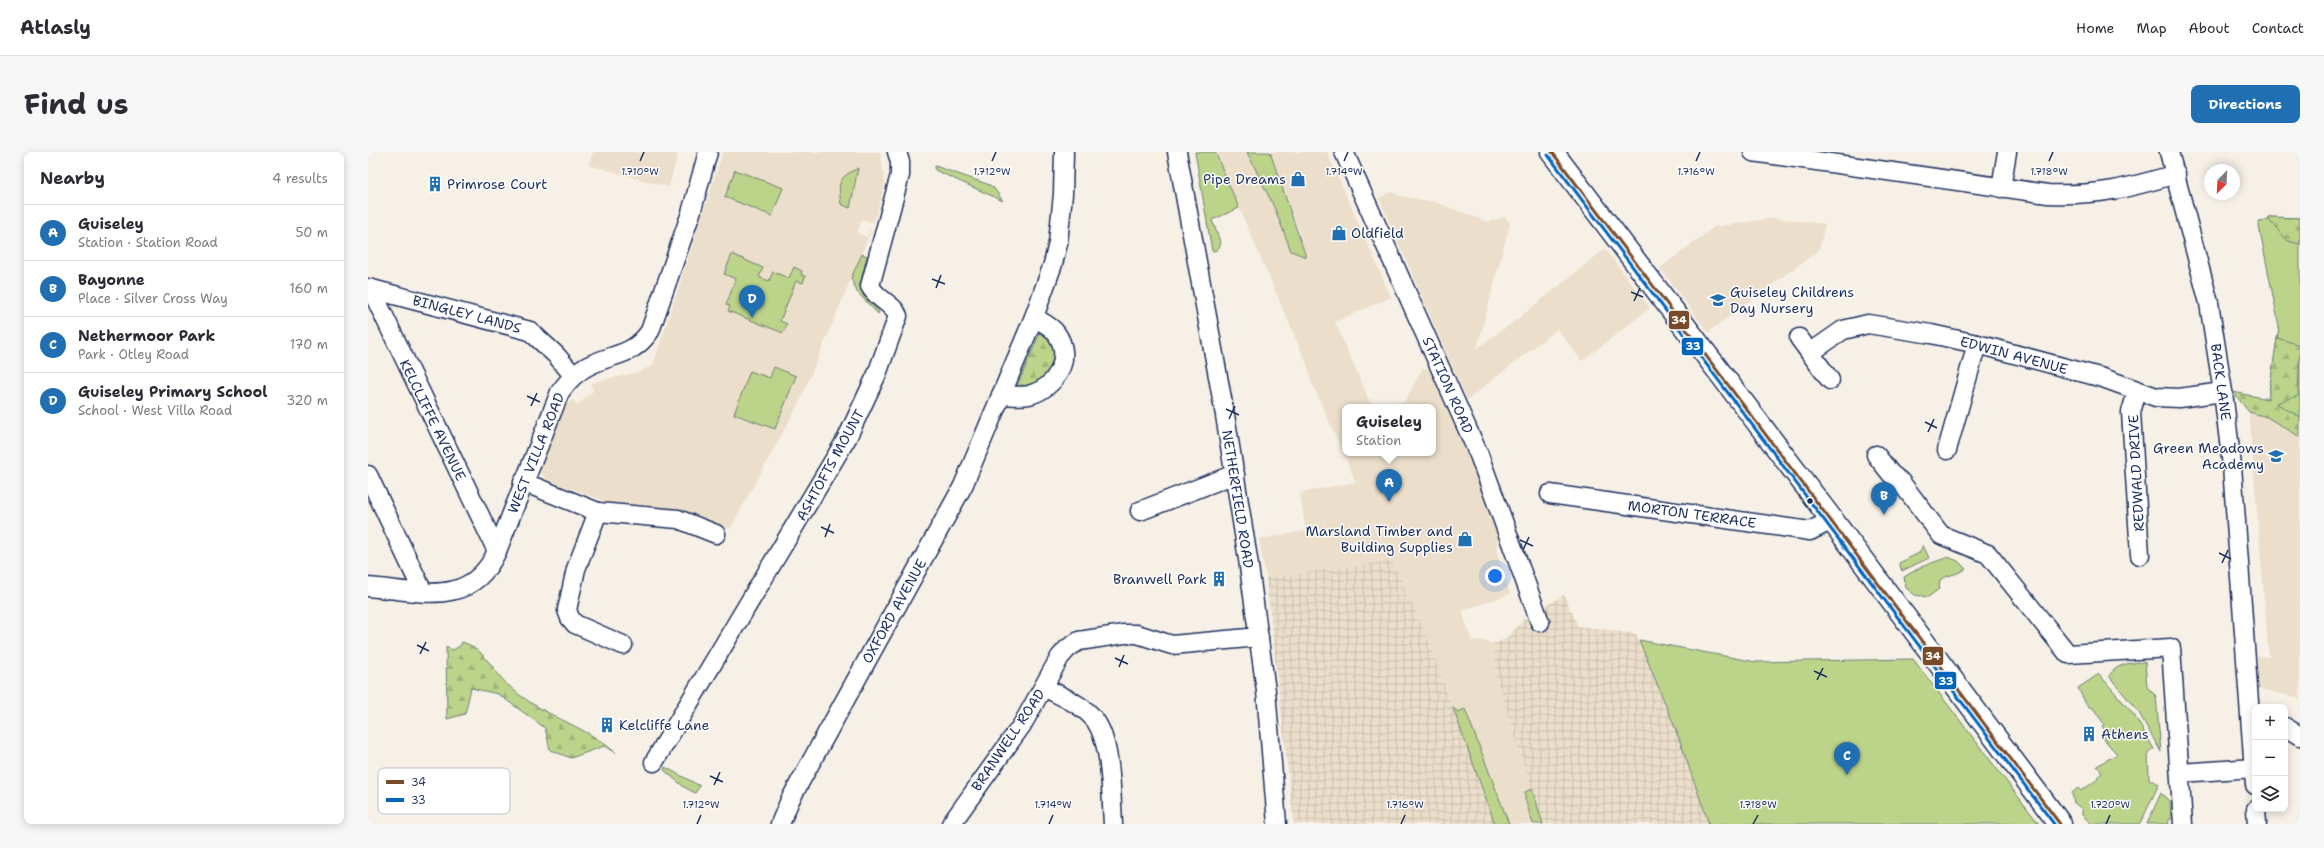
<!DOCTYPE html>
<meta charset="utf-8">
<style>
:root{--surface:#fff;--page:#f7f7f7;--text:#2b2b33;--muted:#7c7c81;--line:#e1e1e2;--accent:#1f6fb2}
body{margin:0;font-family:"Shantell Sans",sans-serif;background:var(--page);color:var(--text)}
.controls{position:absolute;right:12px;bottom:12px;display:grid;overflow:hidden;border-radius:8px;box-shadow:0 2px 10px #0003}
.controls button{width:36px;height:36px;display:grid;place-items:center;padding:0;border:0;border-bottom:1px solid var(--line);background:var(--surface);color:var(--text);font:20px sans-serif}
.compass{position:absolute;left:1836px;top:12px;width:36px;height:36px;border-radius:50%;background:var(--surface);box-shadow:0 2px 10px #0003;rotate:204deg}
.you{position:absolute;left:1127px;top:424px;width:14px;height:14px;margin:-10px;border:3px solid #fff;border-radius:50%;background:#1a73e8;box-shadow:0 0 0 6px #1a73e833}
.badge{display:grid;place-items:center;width:26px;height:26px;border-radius:50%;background:var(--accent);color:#fff;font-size:13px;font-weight:700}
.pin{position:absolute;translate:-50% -33px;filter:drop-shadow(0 1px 2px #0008)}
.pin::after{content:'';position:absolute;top:21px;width:14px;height:12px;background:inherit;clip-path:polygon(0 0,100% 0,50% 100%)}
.popup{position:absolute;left:974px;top:252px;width:94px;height:52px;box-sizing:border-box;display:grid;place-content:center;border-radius:8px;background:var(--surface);filter:drop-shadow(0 1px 3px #0005);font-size:13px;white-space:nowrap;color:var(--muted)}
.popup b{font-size:15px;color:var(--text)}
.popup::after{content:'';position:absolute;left:50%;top:100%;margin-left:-8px;border:8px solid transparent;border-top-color:var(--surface)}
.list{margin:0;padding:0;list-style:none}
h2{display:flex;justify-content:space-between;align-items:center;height:52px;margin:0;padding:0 16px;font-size:17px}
h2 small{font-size:13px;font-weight:400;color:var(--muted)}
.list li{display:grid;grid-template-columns:26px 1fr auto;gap:12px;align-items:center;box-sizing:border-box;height:56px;padding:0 16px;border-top:1px solid var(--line)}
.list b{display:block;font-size:15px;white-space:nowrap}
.list p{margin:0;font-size:13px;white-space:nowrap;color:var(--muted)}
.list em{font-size:13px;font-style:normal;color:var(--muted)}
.icon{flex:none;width:22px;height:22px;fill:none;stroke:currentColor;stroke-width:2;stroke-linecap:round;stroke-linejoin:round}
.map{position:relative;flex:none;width:1932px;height:672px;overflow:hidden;border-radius:8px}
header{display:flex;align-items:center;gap:24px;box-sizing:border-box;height:56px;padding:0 20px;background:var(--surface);border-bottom:1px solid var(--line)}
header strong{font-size:19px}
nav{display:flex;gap:22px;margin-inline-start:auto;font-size:14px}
.intro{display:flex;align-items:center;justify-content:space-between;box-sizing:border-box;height:96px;padding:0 24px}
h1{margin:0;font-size:28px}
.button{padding:10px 18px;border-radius:8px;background:var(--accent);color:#fff;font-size:14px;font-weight:700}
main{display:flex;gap:24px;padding:0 24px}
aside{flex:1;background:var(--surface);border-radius:8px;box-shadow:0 2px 10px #0003}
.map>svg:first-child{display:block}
</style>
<header>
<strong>Atlasly</strong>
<nav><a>Home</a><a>Map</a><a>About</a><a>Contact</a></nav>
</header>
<div class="intro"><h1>Find us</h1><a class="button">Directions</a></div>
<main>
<aside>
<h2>Nearby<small>4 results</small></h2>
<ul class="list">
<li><span class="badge">A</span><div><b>Guiseley</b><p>Station · Station Road</p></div><em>50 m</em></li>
<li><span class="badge">B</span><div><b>Bayonne</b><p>Place · Silver Cross Way</p></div><em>160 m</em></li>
<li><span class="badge">C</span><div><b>Nethermoor Park</b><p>Park · Otley Road</p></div><em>170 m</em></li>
<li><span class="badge">D</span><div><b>Guiseley Primary School</b><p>School · West Villa Road</p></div><em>320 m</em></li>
</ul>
</aside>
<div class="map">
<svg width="1932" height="672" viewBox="0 0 1932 672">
<defs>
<pattern id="industrial-grid" width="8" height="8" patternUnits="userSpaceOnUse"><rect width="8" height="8" fill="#ebdeca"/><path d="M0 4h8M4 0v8" fill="none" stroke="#c9bfb0"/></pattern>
<pattern id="forest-firs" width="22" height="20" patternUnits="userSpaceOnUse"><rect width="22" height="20" fill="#bcd38a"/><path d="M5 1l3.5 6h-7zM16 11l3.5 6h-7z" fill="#a1b57a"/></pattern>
</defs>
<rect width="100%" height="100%" fill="#f6f0e7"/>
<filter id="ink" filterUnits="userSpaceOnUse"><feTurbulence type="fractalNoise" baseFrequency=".025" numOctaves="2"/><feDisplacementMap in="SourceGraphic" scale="8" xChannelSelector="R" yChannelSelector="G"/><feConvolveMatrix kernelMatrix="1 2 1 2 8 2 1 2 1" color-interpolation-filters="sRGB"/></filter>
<g filter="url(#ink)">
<g fill="#ebdeca">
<polygon points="225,0 310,0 301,35 221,13"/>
<polygon points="355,0 512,0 517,31 506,71 494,67 489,81 499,85 502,78 503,79 431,251 362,377 325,361 244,352 180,328 173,321 172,315 195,255 205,248 209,254 226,238 222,233 226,230 272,220 285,213"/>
<polygon points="847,0 879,0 907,57 923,99 937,105 932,82 902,0 959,0 1023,145 967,170 1004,255 977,255 977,301 1065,301 1065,255 1024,255 1037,249 1055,216 1061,217 1108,323 1131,382 1128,398 1142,442 1094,459 1104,489 1112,488 1125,492 1128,525 1164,637 1158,639 1156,643 1165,672 1141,672 1097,557 1090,560 1085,556 1058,482 1024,409 898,426 891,387 938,379 932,341 988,330 943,229 941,217"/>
<polygon points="1023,40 1032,44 1067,50 1120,70 1137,65 1142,71 1109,196 1151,166 1237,97 1282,156 1214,209 1189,177 1099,248 1011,46"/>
<polygon points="1901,65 1932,66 1932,546 1891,537 1889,504 1901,505 1881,260 1898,265 1911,174 1890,69 1901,68"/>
<polygon points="1406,66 1457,72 1451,98 1340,180 1292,116 1346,75"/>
</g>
<g fill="url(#industrial-grid)">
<polygon points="1024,409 1058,482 1127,672 926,672 898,426"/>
<polygon points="1196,443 1210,474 1268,482 1308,578 1341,672 1175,672 1128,525 1125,492 1138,487 1156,467"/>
</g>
<g fill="#bcd38a" stroke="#6c8174">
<polygon points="827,0 847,0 871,56 844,68 853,92 849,98 844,99"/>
<polygon points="879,0 902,0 938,105 923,99 907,57"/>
<polygon points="567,14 619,32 625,35 635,49 567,18"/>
<path d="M490,16l-8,40 -9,-4c-3,-22 -4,-25 17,-36z"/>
<polygon points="367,18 415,36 404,64 357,45"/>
<polygon points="1901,65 1932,66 1932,265 1900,247 1911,174 1890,69 1901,68"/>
<polygon points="364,102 395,116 391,125 401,129 405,120 421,126 426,115 434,119 433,123 437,124 435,131 428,129 412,169 419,172 415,181 360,159 362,154 358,153 368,127 356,122"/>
<polygon points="494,102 499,104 492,133 495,143 511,160 510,162 489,140 483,126"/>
<polygon points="406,215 428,224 407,277 366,262 382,219 402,226"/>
<polygon points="1555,393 1561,406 1534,419 1531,411 1551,401"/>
<path d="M1580,405l10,4 8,8c-9,6 -17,5 -26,11l-1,9 -11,8 -13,-2 -9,-7 -2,-11 17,-10z"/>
<polygon points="1271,488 1388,510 1545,507 1671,672 1341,672 1308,578"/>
<path d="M1777,510l2,25 9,9 5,56 -22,-39 -30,-37c8,-13 21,-13 36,-14z"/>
<polygon points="1731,522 1766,563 1786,597 1780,601 1781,627 1791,632 1772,672 1724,672 1714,663 1714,657 1706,651 1704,641 1710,636 1713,639 1730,627 1729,625 1734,621 1729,614 1749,602 1734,585 1739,581 1734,574 1736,572 1725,556 1719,554 1710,536"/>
<polygon points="1085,556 1090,560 1097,557 1141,672 1127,672"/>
<polygon points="297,615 332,634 327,641 316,635 296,618"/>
<polygon points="1164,637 1175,672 1165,672 1157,647 1157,640"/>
<polygon points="1793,641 1802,650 1803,667 1800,669 1801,672 1779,672"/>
</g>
<g fill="url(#forest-firs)" stroke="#6c8174">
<polygon points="1901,65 1932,66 1932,92 1920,89 1901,68"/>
<path d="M673,178c18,12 17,37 1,51 -6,5 -19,7 -27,10z"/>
<polygon points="1909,186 1932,193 1930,244 1908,251 1932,265 1932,285 1899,265 1881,260 1865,240 1900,247"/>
<path d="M94,490c22,6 30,28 46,43 30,30 76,39 108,68l-12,-7 -33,12 -21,-8 -5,-22 -47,-34 -27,-6 -6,26 -18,5 -1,-72 7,3 7,-4z"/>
</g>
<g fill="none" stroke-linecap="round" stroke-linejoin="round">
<defs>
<g id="minor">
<polyline points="809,0 857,263 880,407 898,539 909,672"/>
<polyline points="976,0 1111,303 1172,470"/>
<path d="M1385,0l295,42c50,2 81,-6 128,-20"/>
<polyline points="1801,0 1841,151 1855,240 1864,314 1887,633"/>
<polyline points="1633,36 1639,0"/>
<polyline points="0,136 162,179 188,203 205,223"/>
<polyline points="3,137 129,399"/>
<polyline points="1431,186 1462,228"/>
<polyline points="1442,201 1475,178 1500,172 1563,182 1609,192 1735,226 1788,245 1811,246 1855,240"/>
<polyline points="1769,240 1763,260 1772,403"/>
<path d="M633,243c9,0 19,2 28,0 27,-7 45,-37 27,-62 -5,-7 -15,-11 -22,-16"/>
<polyline points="1579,298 1609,192"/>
<polyline points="1508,303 1523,322 1532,329 1573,383 1620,402 1700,502 1803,496 1815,672"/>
<polyline points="0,323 55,440"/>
<polyline points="155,330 230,360 310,367 348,382"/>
<polyline points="1182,342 1442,379 1464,368"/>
<polyline points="772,359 867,322"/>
<polyline points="230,360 208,417 199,458 202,466 207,472 255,493"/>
<path d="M0,435c52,4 103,22 129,-36l63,-159c9,-12 17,-21 30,-27 25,-12 43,-9 60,-34l41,-118 17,-61"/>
<path d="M676,535c16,9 38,17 50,32 18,23 17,75 19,105"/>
<polyline points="1917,575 1932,584"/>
<path d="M286,610l193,-324 30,-64 21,-58c-4,-12 -21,-16 -28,-30l30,-111v-13l-3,-10"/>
<polyline points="1812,621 1886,616"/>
<polyline points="1888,657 1889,672"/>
<polyline points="412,672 422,648 595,334 666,165 685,112 690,91 695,42 696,0"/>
<polyline points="583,672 654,573 692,505 700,496 711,489 756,482 769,482 804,493 891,485"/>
</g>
<polyline id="primary" points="1184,0 1464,368 1692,672"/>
</defs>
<use href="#minor" stroke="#1b2f5e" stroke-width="21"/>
<use href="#primary" stroke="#1b2f5e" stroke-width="25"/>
<use href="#minor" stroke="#fff" stroke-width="18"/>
<use href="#primary" stroke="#fff" stroke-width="22"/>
<defs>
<polyline id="bus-1" points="1184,0 1692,672"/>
<polyline id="bus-2" points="1180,3 1686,672"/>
</defs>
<use href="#bus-1" stroke="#fff" stroke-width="6"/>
<use href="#bus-2" stroke="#fff" stroke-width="6"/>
<use href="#bus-1" stroke="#7a4b2a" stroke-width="3"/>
<use href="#bus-2" stroke="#0065bd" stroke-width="3"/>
</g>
</g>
<path fill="none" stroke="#1b2f5e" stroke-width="1.5" d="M272,9l4,-9M624,9l4,-9M976,9l4,-9M1328,9l4,-9M1681,9l4,-9M564,127l13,5M568,136l5,-13M1263,140l12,5M1266,149l6,-13M159,244l13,6M163,254l6,-13M858,257l13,6M861,267l6,-13M1557,270l12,6M1560,280l6,-13M453,375l13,6M457,385l5,-13M1152,388l13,6M1155,398l6,-13M1851,401l12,6M1854,411l6,-13M49,493l12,6M52,502l6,-12M747,506l13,6M751,515l5,-12M1446,519l13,6M1449,528l6,-12M342,624l13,6M346,633l6,-13M329,672l4,-9M681,672l4,-9M1033,672l4,-9M1385,672l5,-9M1738,672l4,-9"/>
<defs>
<symbol id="shop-bare" viewBox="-9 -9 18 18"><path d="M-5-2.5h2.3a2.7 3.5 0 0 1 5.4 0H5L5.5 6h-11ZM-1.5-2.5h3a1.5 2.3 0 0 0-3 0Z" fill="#1f6fb2" stroke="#fff" stroke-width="2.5" paint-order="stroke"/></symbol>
<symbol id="building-bare" viewBox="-9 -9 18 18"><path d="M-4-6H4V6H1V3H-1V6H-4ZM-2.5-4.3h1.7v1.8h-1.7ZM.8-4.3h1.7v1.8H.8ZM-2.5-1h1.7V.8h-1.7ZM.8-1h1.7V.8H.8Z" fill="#1f6fb2" stroke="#fff" stroke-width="2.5" paint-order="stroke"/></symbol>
<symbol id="school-bare" viewBox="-9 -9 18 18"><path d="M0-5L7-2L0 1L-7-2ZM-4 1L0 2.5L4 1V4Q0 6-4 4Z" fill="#1f6fb2" stroke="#fff" stroke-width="2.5" paint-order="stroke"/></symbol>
</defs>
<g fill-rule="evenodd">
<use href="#shop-bare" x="919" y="16" width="22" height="22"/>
<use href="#building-bare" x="56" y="21" width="22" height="22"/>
<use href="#shop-bare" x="960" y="70" width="22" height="22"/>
<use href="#school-bare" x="1339" y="137" width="22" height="22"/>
<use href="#school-bare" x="1897" y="293" width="22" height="22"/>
<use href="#shop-bare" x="1086" y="376" width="22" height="22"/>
<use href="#building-bare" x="840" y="416" width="22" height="22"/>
<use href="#building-bare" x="228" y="562" width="22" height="22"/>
<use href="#building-bare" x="1710" y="571" width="22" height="22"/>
</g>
<circle fill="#1b2f5e" stroke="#fff" stroke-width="1.5" cx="1442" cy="349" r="3.5"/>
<g text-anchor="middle" stroke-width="3" stroke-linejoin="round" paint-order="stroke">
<g font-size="14" fill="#1b2f5e" stroke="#fff" text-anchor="start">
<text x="918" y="32" text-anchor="end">Pipe Dreams</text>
<text x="79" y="37">Primrose Court</text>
<text x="983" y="86">Oldfield</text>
<text x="1362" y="145">Guiseley Childrens<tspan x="1362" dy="16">Day Nursery</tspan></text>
<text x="1896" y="301" text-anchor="end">Green Meadows<tspan x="1896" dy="16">Academy</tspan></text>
<text x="1085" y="384" text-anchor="end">Marsland Timber and<tspan x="1085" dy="16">Building Supplies</tspan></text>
<text x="839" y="432" text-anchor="end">Branwell Park</text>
<text x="251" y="578">Kelcliffe Lane</text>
<text x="1733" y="587">Athens</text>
</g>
<g font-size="14" fill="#1b2f5e" stroke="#fff">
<text transform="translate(99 162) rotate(15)" y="5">BINGLEY LANDS</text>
<text transform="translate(1646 203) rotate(15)" y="5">EDWIN AVENUE</text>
<text transform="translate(1853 230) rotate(82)" y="5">BACK LANE</text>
<text transform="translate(1080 233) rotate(66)" y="5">STATION ROAD</text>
<text transform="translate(65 268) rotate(64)" y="5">KELCLIFFE AVENUE</text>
<text transform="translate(168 301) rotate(-68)" y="5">WEST VILLA ROAD</text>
<text transform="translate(462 313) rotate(-61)" y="5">ASHTOFTS MOUNT</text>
<text transform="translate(1768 321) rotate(-93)" y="5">REDWALD DRIVE</text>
<text transform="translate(870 347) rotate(81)" y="5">NETHERFIELD ROAD</text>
<text transform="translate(1324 362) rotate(8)" y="5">MORTON TERRACE</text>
<text transform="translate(526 459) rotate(-61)" y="5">OXFORD AVENUE</text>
<text transform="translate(640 588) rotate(-56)" y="5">BRANWELL ROAD</text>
</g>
</g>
<rect x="10" y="616" width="132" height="46" rx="6" fill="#fff" stroke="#bbc1cf" stroke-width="1"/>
<rect x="18" y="628" width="18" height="4" fill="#7a4b2a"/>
<rect x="18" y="646" width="18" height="4" fill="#0065bd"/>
<g font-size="11" fill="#1b2f5e">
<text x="43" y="634">34</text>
<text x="43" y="652">33</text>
</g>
<g font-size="10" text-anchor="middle" fill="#1b2f5e" stroke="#fff" stroke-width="3" stroke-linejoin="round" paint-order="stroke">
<text x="272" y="23">1.710°W</text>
<text x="624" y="23">1.712°W</text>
<text x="976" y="23">1.714°W</text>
<text x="1328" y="23">1.716°W</text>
<text x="1681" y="23">1.718°W</text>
<text x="333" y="656">1.712°W</text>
<text x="685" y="656">1.714°W</text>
<text x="1037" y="656">1.716°W</text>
<text x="1390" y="656">1.718°W</text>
<text x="1742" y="656">1.720°W</text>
</g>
<g stroke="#fff" stroke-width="1.5">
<rect x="1300" y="158" width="22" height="20" rx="4" fill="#7a4b2a"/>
<rect x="1313" y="185" width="23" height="19" rx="4" fill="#0065bd"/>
<rect x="1554" y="494" width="22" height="20" rx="4" fill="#7a4b2a"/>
<rect x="1566" y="519" width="23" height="19" rx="4" fill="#0065bd"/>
</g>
<g font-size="11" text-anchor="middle" font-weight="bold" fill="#fff">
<text x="1311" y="172">34</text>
<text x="1325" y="198">33</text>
<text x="1565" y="508">34</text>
<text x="1578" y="533">33</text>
</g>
</svg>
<div class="controls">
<button>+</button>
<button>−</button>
<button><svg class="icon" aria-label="layers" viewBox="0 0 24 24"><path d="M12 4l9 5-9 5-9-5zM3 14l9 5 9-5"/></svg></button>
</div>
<svg class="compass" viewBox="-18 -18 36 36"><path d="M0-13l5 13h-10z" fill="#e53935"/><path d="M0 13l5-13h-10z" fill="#7c7c81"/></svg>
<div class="you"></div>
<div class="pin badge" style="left:1021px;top:350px">A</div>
<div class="popup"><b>Guiseley</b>Station</div>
<div class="pin badge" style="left:1516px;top:363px">B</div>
<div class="pin badge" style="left:1479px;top:623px">C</div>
<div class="pin badge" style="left:384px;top:166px">D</div>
</div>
</main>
